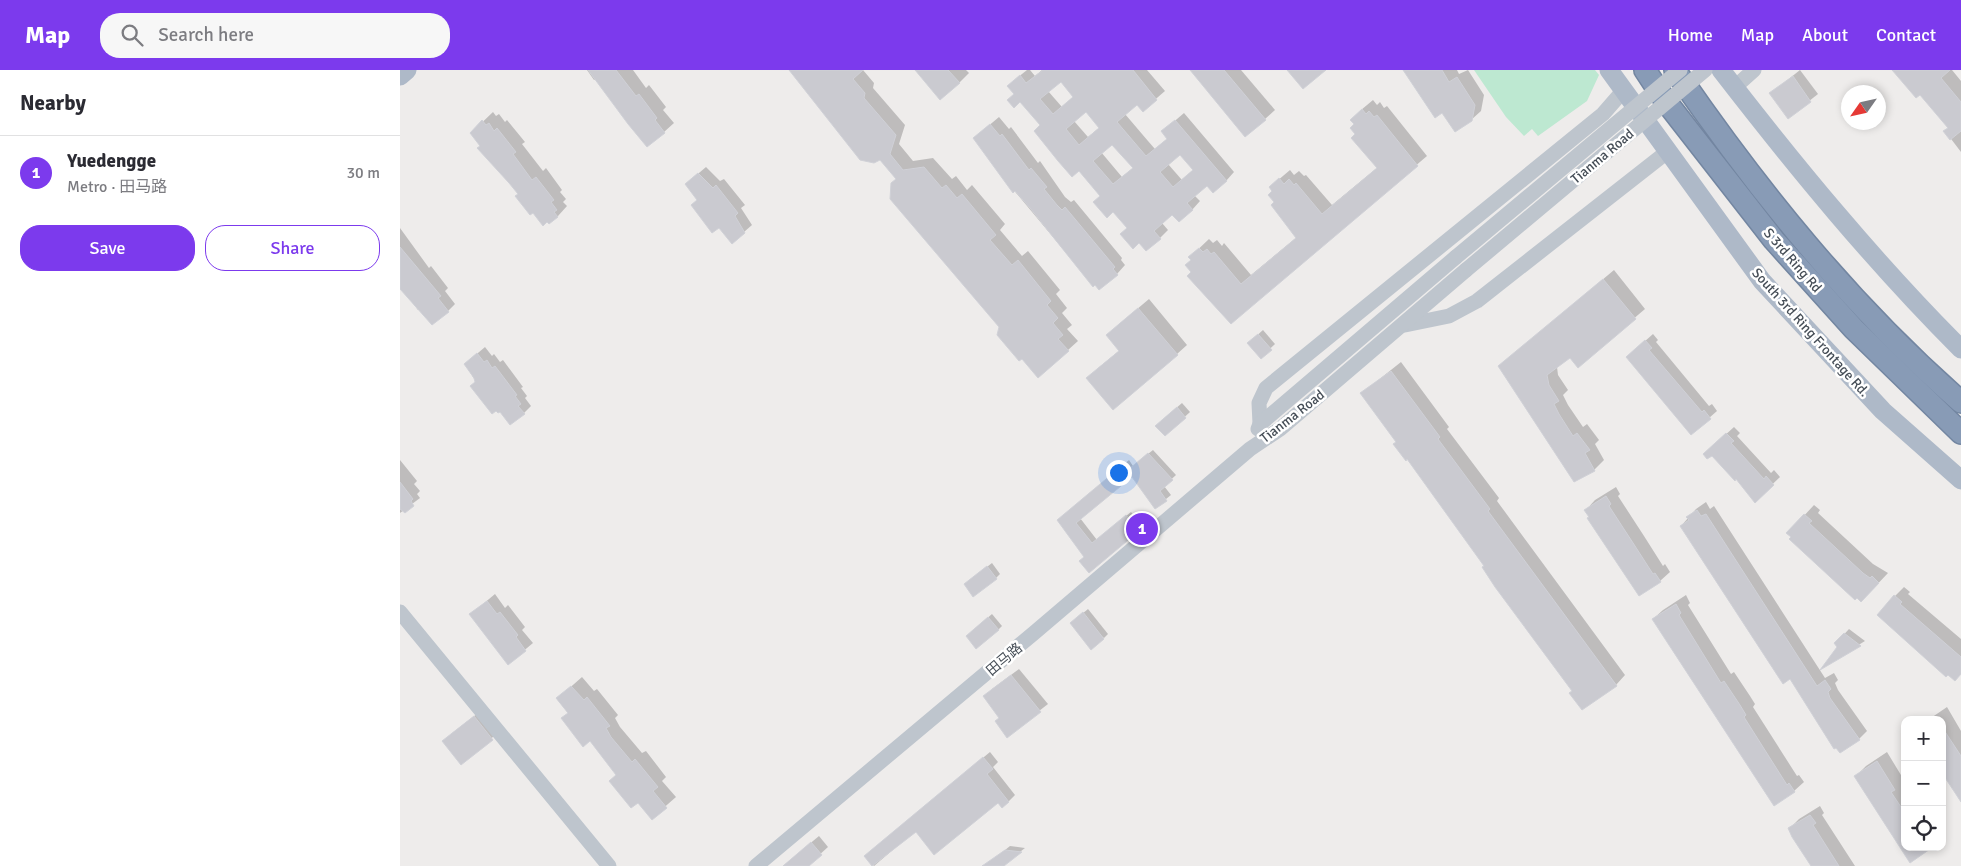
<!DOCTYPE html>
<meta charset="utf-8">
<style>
:root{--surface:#fff;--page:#f7f7f7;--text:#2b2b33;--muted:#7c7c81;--line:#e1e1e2;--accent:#7c3aed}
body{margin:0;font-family:Signika,"Noto Sans SC",sans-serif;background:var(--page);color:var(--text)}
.controls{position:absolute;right:15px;bottom:15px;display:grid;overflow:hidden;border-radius:10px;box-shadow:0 2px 8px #0003}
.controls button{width:45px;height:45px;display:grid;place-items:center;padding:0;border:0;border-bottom:1px solid var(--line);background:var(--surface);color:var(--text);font:25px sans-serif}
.compass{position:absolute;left:1441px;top:15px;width:45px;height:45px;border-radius:50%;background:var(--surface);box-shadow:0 2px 8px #0003;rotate:236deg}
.you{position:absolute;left:718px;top:402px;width:18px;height:18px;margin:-12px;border:4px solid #fff;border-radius:50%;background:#1a73e8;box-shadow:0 0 0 8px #1a73e833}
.badge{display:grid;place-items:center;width:32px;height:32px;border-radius:50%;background:var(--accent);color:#fff;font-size:16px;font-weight:700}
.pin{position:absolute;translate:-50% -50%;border:2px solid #fff;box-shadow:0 1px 5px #0006}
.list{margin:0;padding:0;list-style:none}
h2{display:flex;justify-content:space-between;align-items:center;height:65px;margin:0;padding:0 20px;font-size:21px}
h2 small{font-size:16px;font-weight:400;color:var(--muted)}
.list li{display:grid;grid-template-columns:32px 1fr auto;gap:15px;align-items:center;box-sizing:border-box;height:75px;padding:0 20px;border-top:1px solid var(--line)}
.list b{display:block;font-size:19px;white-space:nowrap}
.list p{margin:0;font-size:16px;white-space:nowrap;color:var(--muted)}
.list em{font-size:16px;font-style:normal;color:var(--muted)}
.actions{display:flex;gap:10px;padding:15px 20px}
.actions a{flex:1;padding:11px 0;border:1px solid var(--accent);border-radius:20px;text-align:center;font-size:18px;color:var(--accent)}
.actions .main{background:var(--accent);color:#fff}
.icon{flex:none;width:28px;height:28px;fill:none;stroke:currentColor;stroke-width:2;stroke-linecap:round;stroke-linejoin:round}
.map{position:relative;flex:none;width:1561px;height:796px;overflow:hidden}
header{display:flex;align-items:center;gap:30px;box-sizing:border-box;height:70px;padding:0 25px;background:var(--accent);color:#fff}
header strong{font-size:24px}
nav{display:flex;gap:28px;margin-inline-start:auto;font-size:18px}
.search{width:350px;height:45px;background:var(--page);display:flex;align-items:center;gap:12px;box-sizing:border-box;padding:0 18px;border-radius:20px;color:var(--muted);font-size:19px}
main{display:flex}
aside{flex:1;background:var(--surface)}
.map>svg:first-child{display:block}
</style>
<header>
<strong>Map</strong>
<div class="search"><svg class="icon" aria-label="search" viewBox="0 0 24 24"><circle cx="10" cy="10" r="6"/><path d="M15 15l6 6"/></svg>Search here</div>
<nav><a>Home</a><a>Map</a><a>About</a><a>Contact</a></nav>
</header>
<main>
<aside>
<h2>Nearby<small></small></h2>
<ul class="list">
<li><span class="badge">1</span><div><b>Yuedengge</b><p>Metro · 田马路</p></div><em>30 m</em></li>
</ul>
<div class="actions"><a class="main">Save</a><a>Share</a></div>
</aside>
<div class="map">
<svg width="1561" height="796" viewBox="0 0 1561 796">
<rect width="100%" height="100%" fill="#eeeceb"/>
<polygon fill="#bde8d1" points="1074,0 1195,0 1199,5 1187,31 1138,66 1132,59 1124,66 1106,47"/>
<g fill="#0003" fill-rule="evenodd">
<polygon points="187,0 233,0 246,18 249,15 266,37 263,40 274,53 264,62 196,9 194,10"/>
<polygon points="390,0 463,0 474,13 473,18 505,55 499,74 513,91 533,88 552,109 556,106 567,120 572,115 605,154 600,160 622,186 628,181 660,220 656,224 667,238 662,243 672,255 667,259 678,271 668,280 600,257 497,109 480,88"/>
<polygon points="516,0 566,0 569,3 559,13"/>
<path d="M627,0h3l5,6 7,-6h105l18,21 -22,19 -5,-7 -13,11 23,27 7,8 13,-11 -5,-7 21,-18 50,59 -8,9 -19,3 -13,11 6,6 -8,9 -19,3 -11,10 6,7 -8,8 -21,3 -124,-147 2,-16zM661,10l13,16 -12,11 -14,-16zM686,40l14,17 -12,10 -14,-16zM713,73l21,24 -12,10 -21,-25zM781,83l13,16 -12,11 -14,-16z"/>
<polygon points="791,0 841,0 875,40 865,49"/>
<polygon points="1005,0 1057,0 1059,4 1068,0 1084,25 1081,41 1071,50 1043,41"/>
<polygon points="1400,0 1418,24 1389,47 1371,23"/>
<polygon points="1492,0 1552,0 1561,11 1561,82 1545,61 1549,58 1520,23"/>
<polygon points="973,30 977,35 980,32 984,38 987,36 1027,86 831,253 793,202 790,187 809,169 813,173 817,170 822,176 824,173 851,205 897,167 876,132 870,117 890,100 894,105 899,101 904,106 906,105 932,135 978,97 957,64 955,54 961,40"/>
<polygon points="93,42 96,46 99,44 105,52 107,50 125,72 122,74 143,101 146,98 162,120 160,122 166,129 163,132 167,136 158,146 143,154 71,63"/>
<polygon points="599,47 609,59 611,57 638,93 640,91 665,127 671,132 674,130 722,188 721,190 725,195 717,204 693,215 602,106 574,68"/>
<polygon points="306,97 320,111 324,109 345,135 341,138 352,155 344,162 298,129 286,114"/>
<polygon points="0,158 29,198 31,196 48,218 45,221 55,234 48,241 18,240 0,216"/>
<polygon points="1214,200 1245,239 1178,296 1170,286 1157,297 1158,305 1168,320 1163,325 1168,335 1183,357 1187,354 1199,370 1195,374 1204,390 1194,400 1100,296"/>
<polygon points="749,229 787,275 777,284 697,299 720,280 717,256"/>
<polygon points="863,260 875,274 861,287 853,269"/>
<polygon points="1253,264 1258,270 1256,272 1309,336 1312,334 1317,341 1292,363 1235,280"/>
<polygon points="85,277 92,286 94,284 100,292 103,290 123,317 121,318 127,326 125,328 131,336 124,343 76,312 65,294"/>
<polygon points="1001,292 1049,357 1047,359 1099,428 1097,431 1225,605 1216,615 1086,496 962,323"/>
<polygon points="782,333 790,342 765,365 761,351"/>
<polygon points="1334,357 1340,363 1337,366 1371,403 1374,400 1380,407 1355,431 1312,377"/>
<polygon points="753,380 776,405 764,416 771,425 756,437 732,406 680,448 697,470 731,442 742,456 738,461 686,486 663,446 729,390 733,396"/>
<polygon points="0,390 17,411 14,414 20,421 17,424 20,428 0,443"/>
<polygon points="1216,417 1220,424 1218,426 1244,466 1263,496 1265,494 1270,502 1260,511 1190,447 1186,440 1195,430"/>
<polygon points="1306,432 1310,439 1314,436 1425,608 1434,603 1438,610 1435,613 1438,620 1467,661 1459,669 1391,608 1281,456 1296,439"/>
<polygon points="1414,435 1420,440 1418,443 1473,494 1488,503 1471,521 1388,463"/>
<polygon points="592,493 600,504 596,508 570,510"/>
<polygon points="1504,517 1510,522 1508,524 1561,569 1561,603 1548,603 1546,605 1495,526"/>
<polygon points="95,524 105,538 108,535 125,557 122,560 133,573 109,593 71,544"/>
<polygon points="1286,525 1290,533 1288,535 1331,604 1334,602 1350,626 1355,634 1353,637 1397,706 1399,705 1404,712 1394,721 1374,734 1253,549 1263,540"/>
<polygon points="688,539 708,564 704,568 676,549"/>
<polygon points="592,544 602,556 598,560 571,562"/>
<polygon points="1449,559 1465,571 1424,596 1438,577 1436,573"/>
<polygon points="619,599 648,634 607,666 592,619"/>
<polygon points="182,607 194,621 197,619 218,645 215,648 220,657 242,683 246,681 266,707 262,711 276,727 252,748 157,629"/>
<polygon points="1547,637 1561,661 1561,729 1542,699 1542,650 1528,650"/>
<polygon points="82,640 99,662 61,693 51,664"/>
<polygon points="590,682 598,692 593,697 615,725 609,731 602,736 598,731 516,760 474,796 466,786 472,780"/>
<polygon points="1487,682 1504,710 1501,713 1505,719 1505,777 1456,706 1466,696"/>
<polygon points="1420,736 1424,743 1422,745 1455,796 1414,796 1390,758 1399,749"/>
<polygon points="419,766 428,777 407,796 383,796"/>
<polygon points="610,776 625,778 602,796 591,796 589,793"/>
</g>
<g fill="#cacad0" stroke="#d0d1d7" fill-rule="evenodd">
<polygon points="188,0 216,0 236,26 239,24 257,48 255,50 265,63 247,77 228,54"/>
<polygon points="389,0 463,0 453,9 465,23 464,28 496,65 490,84 503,100 524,97 542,118 546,115 557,128 562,124 596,165 590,170 612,195 618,190 651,231 647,235 658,248 653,253 663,265 658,269 669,281 638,308 622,289 619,291 597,265 599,257 490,129 491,113 496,109 480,90 474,93 460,90"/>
<polygon points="515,0 548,0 560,13 540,30"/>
<path d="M643,0h90l24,30 -14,12 -6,-7 -20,17 23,27 6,7 21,-17 -6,-8 14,-11 52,61 -14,12 -6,-7 -20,17 6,7 -14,12 -7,-7 -18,16 7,8 -15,12 -7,-8 -6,6 -13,-15 7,-6 -14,-16 -6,6 -14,-16 7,-6 -21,-25 -7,6 -14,-16 -24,-30 6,-6 -20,-23 -6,6 -7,-8 7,-6 -7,-8 13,-11 6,8zM661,12l12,15 -20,17 -13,-15zM686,42l13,16 -20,17 -13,-16zM712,75l21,23 -20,16 -20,-23zM780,85l13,15 -20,17 -13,-15z"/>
<polygon points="790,0 824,0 866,50 845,67"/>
<polygon points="887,0 926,0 903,19"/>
<polygon points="1003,0 1042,0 1049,12 1057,7 1075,35 1072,51 1055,62 1042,43 1035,48"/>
<polygon points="1492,0 1550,0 1541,8 1561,32 1561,61 1550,70 1543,61 1548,58 1520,25 1516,28"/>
<polygon points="1393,6 1411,32 1388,49 1369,23"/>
<polygon points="962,39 966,44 969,41 974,47 977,45 1018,96 831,254 787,206 791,202 785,195 791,190 788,187 799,178 803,182 807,179 811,184 814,182 841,214 896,168 871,135 874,132 868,125 872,121 869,117 879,108 884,114 889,109 894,115 896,113 922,144 977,98 951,68 955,64 950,58 954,54 950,50"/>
<polygon points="82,50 86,55 89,53 94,61 97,58 116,82 113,84 132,110 136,107 154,130 151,132 157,140 154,142 158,147 149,154 147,152 143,156 133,143 130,145 115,126 118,124 109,113 77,78 80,76 70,63"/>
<polygon points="590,54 600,66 602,64 629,100 631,98 647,117 644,119 657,135 662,140 665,137 715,197 713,199 718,205 699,220 695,215 693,217 630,138 615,121 613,123 573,68"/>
<polygon points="298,103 313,118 316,115 338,143 335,146 345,163 332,174 319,158 312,163 291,135 297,130 285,114"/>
<polygon points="0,177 41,226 38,228 49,242 32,255 0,219"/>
<polygon points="1203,209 1236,249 1178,298 1170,288 1147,305 1149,315 1159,331 1154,334 1159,344 1173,366 1177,363 1190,380 1185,383 1195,401 1174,412 1098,296"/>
<polygon points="738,238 778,285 713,340 686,308 719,281 706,265"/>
<polygon points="858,264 872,280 861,289 847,273"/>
<polygon points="1245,270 1252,278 1249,280 1302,342 1304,340 1311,349 1291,365 1226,287"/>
<polygon points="77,283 84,292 87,290 92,298 95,296 117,325 115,326 121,334 118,336 125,344 110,355 100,342 98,343 96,341 92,344 70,316 75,312 74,308 64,294"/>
<polygon points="991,301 1040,367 1038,369 1090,439 1088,441 1217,616 1182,640 1169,623 1172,621 1095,517 1082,497 1084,496 1007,389 1006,391 993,374 996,372 960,323"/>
<polygon points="777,337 786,348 765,366 755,356"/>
<polygon points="1326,363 1334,371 1331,373 1364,409 1366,406 1374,415 1355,433 1336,409 1335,411 1312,386 1307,389 1303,384"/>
<polygon points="748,383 773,410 760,421 767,431 755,439 732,407 676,453 692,473 726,445 739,461 689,503 679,491 684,487 657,450 724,394 728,400"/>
<polygon points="0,412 13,429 11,431 14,436 5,443 0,439"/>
<polygon points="1206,426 1211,434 1209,436 1235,476 1253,504 1255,503 1261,512 1239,526 1187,448 1189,447 1184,440"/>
<polygon points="1297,440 1301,446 1306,444 1417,616 1425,610 1431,619 1428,622 1430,628 1460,670 1440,683 1436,678 1434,679 1390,609 1383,614 1280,456 1289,450 1286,447"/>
<polygon points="1404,444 1412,451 1409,453 1463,503 1470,508 1472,506 1479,513 1461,532 1457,528 1455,530 1389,469 1391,467 1386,463"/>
<polygon points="587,496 597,509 573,527 564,514"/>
<polygon points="1494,525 1502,532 1500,534 1561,587 1561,604 1555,611 1548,605 1546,607 1477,545"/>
<polygon points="87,531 97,544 100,542 118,565 116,567 126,581 108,595 69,544"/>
<polygon points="1276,534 1281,543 1279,545 1321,613 1324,611 1340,635 1346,645 1344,647 1387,715 1389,713 1395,722 1374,736 1252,549"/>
<polygon points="683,542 704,569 691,580 670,553"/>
<polygon points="588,547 599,560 576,579 566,566"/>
<polygon points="1444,563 1461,576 1420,600 1437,577 1434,573"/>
<polygon points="611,605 641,642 607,668 595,651 599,648 583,626"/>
<polygon points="171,616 184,630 187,627 210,656 206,658 211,667 232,692 235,689 258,717 253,721 267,738 252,750 238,733 231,738 209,711 216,705 190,671 183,677 161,648 168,643 156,628"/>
<polygon points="74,646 93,670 61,695 42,671"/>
<polygon points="1542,657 1561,686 1561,732 1542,703"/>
<polygon points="583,687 593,699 587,704 609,732 602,738 598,733 534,785 516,762 472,796 464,786"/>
<polygon points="1477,691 1495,720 1491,722 1505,743 1505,777 1533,777 1510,793 1454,706"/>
<polygon points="1410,745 1416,753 1413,755 1439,796 1411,796 1392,767 1388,758"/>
<polygon points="411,772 422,785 409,796 383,796"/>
<polygon points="605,780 622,782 604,796 582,796"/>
</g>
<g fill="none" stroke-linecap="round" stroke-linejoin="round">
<defs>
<g id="highway">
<polyline points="1245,0 1264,29 1374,170 1454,259 1561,363"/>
<path d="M1275,0c83,121 175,235 286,332"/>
</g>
</defs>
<use href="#highway" stroke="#7386a1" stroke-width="24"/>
<g stroke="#bec5cd" stroke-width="15">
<polyline points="1335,17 1354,0"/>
<polyline points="1005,255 1049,246 1077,231 1267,82"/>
<polyline points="860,354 859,333 866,318 1203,44 1223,21"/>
<polyline points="858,359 860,354 1056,187"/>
<polyline points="0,542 209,796"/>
<polyline points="356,796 634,563 850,379 880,359 1066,200"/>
</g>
<g stroke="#aeb9c8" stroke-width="19">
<polyline points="1209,0 1362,211 1483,341 1561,410"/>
<path d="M1321,0c75,97 153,192 240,279"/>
<polyline points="0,6 7,0"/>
</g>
<use href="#highway" stroke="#889bb6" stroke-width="21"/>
<g stroke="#bec5cd" stroke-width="15">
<polyline points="1056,187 1280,0"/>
<polyline points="1066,200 1305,0"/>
</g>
</g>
<g text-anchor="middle" stroke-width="5" stroke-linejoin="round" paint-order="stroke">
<g font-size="14" fill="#464e57" stroke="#fff">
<text transform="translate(1202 86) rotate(-40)" y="5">Tianma Road</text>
<text transform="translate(1393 190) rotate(49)" y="5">S 3rd Ring Rd</text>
<text transform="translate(1411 262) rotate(48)" y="5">South 3rd Ring Frontage Rd.</text>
<text transform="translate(892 346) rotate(-38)" y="5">Tianma Road</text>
<text transform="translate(604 589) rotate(-40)" y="5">田马路</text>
</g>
</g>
</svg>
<div class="controls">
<button>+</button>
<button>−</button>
<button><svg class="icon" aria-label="locate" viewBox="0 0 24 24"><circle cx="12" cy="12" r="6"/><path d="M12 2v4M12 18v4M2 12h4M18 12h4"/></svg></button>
</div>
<svg class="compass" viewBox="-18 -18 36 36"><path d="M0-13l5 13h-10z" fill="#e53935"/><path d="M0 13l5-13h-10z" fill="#7c7c81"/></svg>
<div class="you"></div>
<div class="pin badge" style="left:742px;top:459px">1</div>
</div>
</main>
